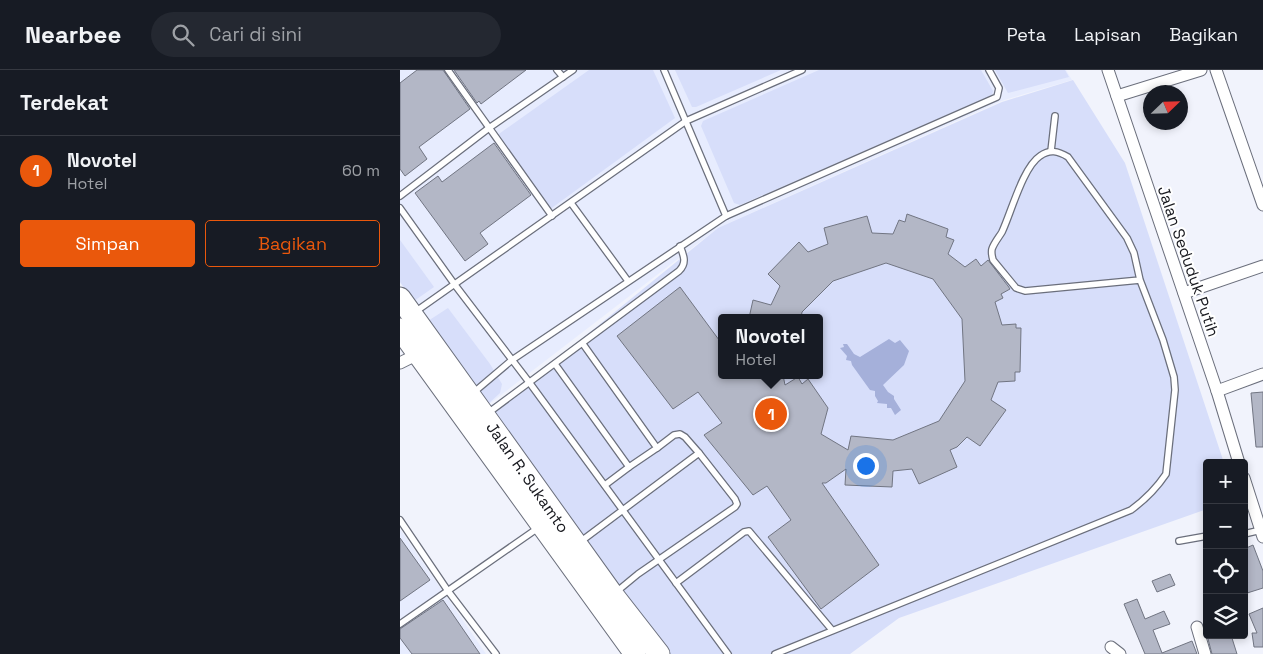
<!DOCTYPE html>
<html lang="id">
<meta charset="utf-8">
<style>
:root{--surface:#171b24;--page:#242831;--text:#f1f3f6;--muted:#9ea1a6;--line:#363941;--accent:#ea580c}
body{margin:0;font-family:"Space Grotesk",sans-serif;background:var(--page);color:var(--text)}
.controls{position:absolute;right:15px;bottom:15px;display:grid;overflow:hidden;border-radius:5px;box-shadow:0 2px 8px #0003}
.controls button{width:45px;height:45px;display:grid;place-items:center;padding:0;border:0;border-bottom:1px solid var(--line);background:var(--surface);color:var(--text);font:25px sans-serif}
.compass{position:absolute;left:743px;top:15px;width:45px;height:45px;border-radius:50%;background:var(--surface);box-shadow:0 2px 8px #0003;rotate:67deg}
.you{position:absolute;left:465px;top:395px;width:18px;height:18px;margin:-12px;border:4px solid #fff;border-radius:50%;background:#1a73e8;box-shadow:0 0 0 8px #1a73e833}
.badge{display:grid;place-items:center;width:32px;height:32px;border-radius:50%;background:var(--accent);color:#fff;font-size:16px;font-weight:700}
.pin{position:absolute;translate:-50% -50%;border:2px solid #fff;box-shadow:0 1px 5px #0006}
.popup{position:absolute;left:318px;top:244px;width:105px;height:65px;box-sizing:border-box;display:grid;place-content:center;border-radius:5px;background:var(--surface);filter:drop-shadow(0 1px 4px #0005);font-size:16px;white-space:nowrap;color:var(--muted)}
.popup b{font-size:19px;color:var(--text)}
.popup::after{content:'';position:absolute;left:50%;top:100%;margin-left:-10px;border:10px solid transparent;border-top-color:var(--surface)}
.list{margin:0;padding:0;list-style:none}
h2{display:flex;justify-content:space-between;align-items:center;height:65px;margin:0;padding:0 20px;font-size:21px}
h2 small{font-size:16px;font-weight:400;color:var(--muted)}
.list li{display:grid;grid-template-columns:32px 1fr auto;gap:15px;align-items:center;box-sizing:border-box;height:70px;padding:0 20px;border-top:1px solid var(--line)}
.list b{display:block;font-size:19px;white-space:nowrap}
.list p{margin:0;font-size:16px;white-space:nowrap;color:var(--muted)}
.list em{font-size:16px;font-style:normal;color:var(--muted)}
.actions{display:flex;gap:10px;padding:15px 20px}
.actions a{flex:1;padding:11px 0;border:1px solid var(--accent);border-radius:5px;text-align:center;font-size:18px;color:var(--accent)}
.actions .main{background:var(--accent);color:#fff}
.icon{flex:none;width:28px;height:28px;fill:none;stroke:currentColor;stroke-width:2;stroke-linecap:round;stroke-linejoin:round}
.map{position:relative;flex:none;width:863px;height:584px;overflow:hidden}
header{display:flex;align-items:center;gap:30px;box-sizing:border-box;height:70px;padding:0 25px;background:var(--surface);border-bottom:1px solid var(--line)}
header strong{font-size:24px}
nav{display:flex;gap:28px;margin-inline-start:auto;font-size:18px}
.search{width:350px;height:45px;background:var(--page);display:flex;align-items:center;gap:12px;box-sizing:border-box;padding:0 18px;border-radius:28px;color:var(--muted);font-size:19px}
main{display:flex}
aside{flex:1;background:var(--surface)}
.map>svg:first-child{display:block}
</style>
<header>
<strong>Nearbee</strong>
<div class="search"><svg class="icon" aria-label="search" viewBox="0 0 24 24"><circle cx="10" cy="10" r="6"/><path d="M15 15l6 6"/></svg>Cari di sini</div>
<nav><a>Peta</a><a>Lapisan</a><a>Bagikan</a></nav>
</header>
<main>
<aside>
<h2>Terdekat<small></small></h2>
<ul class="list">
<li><span class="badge">1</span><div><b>Novotel</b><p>Hotel</p></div><em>60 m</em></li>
</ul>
<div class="actions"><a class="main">Simpan</a><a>Bagikan</a></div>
</aside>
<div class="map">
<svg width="863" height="584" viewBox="0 0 863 584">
<rect width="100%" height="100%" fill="#f1f3fc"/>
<g fill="#e7ecfe">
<polygon points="0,0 666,0 672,10 601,31 318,158 88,335 0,213"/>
<polygon points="0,459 86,584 0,584"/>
</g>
<g fill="#d7defa" fill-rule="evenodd">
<polygon points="189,0 253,0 275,48 149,140 96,66"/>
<polygon points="275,0 381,0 296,37 292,37"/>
<polygon points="419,0 581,0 593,21 592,25 340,135 334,133 301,56 303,51"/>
<polygon points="595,0 665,0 669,7 608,23"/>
<path d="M673,10l52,83 99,300h-17v46l-308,109 -49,36h-180l-49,-65 -132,-183 25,-12 204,-166 284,-126zM322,248h98v57h-98z"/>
<polygon points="0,170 34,217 14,231 0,212"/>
<polygon points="48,238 90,294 102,314 100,323 88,334 28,251"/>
</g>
<polygon fill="#a5b0da" points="489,269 495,273 500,270 509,281 504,295 483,315 488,322 494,326 494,329 501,340 495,345 491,338 487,338 487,334 477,333 478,331 475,326 475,321 470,320 452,295 451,291 446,290 447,286 440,278 444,277 443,274 447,274 454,284 460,287"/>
<g fill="#b3b7c6" stroke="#717582">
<polygon points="17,0 43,0 70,39 19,77 27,89 5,106 0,99 0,13"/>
<polygon points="54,0 126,0 81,34 79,31 77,33"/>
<polygon points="94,73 131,125 80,163 88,174 65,191 15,123 38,106 42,112"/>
<polygon points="507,144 548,159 546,167 554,170 548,184 565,197 576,189 581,196 588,190 608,216 610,219 601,224 603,228 595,232 602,255 616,254 616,258 621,258 620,302 615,302 615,311 598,312 591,330 606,340 580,376 567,367 557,377 550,380 557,397 519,414 512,399 493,401 492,417 445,415 446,399 426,413 422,413 479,495 421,539 368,467 391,450 367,416 353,425 304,365 322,353 298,322 273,339 217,266 280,217 322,274 322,305 383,305 385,315 398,307 402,314 408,309 428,338 421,364 448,380 451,366 493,370 539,351 565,311 562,249 533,209 486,193 433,211 402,242 401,248 349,248 353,230 371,235 380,216 368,204 399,172 408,182 428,174 424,158 467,146 472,163 493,164 499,150 505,152"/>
<polygon points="863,322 863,377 856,377 851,323"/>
<polygon points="0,468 30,510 0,531"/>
<polygon points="853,475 863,501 863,518 844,524 844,479"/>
<polygon points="770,504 775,515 757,522 752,511"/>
<polygon points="737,529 745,549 764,541 770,554 753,560 762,583 792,571 797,584 745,584 724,534"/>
<polygon points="43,530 80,584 12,584 0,568 0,559"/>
<polygon points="863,538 863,577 854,577 852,563 857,563 849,544"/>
<polygon points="820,565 831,565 837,584 812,584 808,569"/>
</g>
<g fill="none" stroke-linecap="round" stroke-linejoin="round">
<defs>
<g id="lane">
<polyline points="48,0 152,146"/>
<polyline points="157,0 163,7"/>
<polyline points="264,0 326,146"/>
<polyline points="651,81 655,46"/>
<polyline points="0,126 89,58 173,0"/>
<polyline points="171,133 228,211"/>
<polyline points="0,138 55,215 129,312 328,584"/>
<polyline points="15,242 286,51 402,0"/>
<polyline points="155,294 229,397 257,378 183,274"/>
<polyline points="73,323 112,290 326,146 597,27 599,18 589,0"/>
<path d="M88,343l191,-142c8,-8 5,-15 1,-25"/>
<polyline points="257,378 274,365 280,364 285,367 299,383"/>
<polyline points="205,415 229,397"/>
<polyline points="0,450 48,521 96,584"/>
<polyline points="844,464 861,460"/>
<polyline points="779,471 807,466"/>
<polyline points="180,472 299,383 335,429 337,434 335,437 238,504 215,523"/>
<polyline points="276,513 344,462 349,461 432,560"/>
<polyline points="0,554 138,458"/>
<path d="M375,584l356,-144c15,-11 25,-21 35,-36l9,-84 -1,-13 -11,-37 -23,-60 -6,-27 -7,-15 -59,-81c-10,-6 -18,-8 -28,-1 -17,11 -29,57 -38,76 -3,5 -8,11 -10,17 -1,4 0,7 1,11l23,28 9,3 115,-11"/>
</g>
<g id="street">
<polyline points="708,0 817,321 839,393"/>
<polyline points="816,0 863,135"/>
<polyline points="717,26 801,0"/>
<polyline points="784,223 863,196"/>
<polyline points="0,293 18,284"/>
<polyline points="817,321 863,304"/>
<polyline points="844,408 863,467"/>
<polyline points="797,557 805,584"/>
<polyline points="711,577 720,584"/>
</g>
<g id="highway">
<polyline points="0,228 213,525 259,584"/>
<polyline points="0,259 235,584"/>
</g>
</defs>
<use href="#lane" stroke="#6b6f7c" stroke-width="8"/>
<use href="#street" stroke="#6b6f7c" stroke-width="13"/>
<use href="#highway" stroke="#6b6f7c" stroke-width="23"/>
<use href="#lane" stroke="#fff" stroke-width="5.5"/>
<use href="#street" stroke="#fff" stroke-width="11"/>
<use href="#highway" stroke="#fff" stroke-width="21"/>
</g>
<g text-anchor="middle" stroke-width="4" stroke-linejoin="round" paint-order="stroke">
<g font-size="16" fill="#17181e" stroke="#fff">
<text transform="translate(789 191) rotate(71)" y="6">Jalan Seduduk Putih</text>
<text transform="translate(128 407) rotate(55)" y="6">Jalan R. Sukamto</text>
</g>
</g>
</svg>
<div class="controls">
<button>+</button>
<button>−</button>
<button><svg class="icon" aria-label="locate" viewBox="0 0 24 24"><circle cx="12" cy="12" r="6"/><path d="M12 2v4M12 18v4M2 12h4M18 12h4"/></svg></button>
<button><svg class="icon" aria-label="layers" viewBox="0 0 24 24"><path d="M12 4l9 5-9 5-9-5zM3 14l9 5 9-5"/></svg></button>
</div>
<svg class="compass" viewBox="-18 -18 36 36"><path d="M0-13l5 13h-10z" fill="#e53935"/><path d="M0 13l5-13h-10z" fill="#9ea1a6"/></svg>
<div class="you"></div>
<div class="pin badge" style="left:371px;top:344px">1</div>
<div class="popup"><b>Novotel</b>Hotel</div>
</div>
</main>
